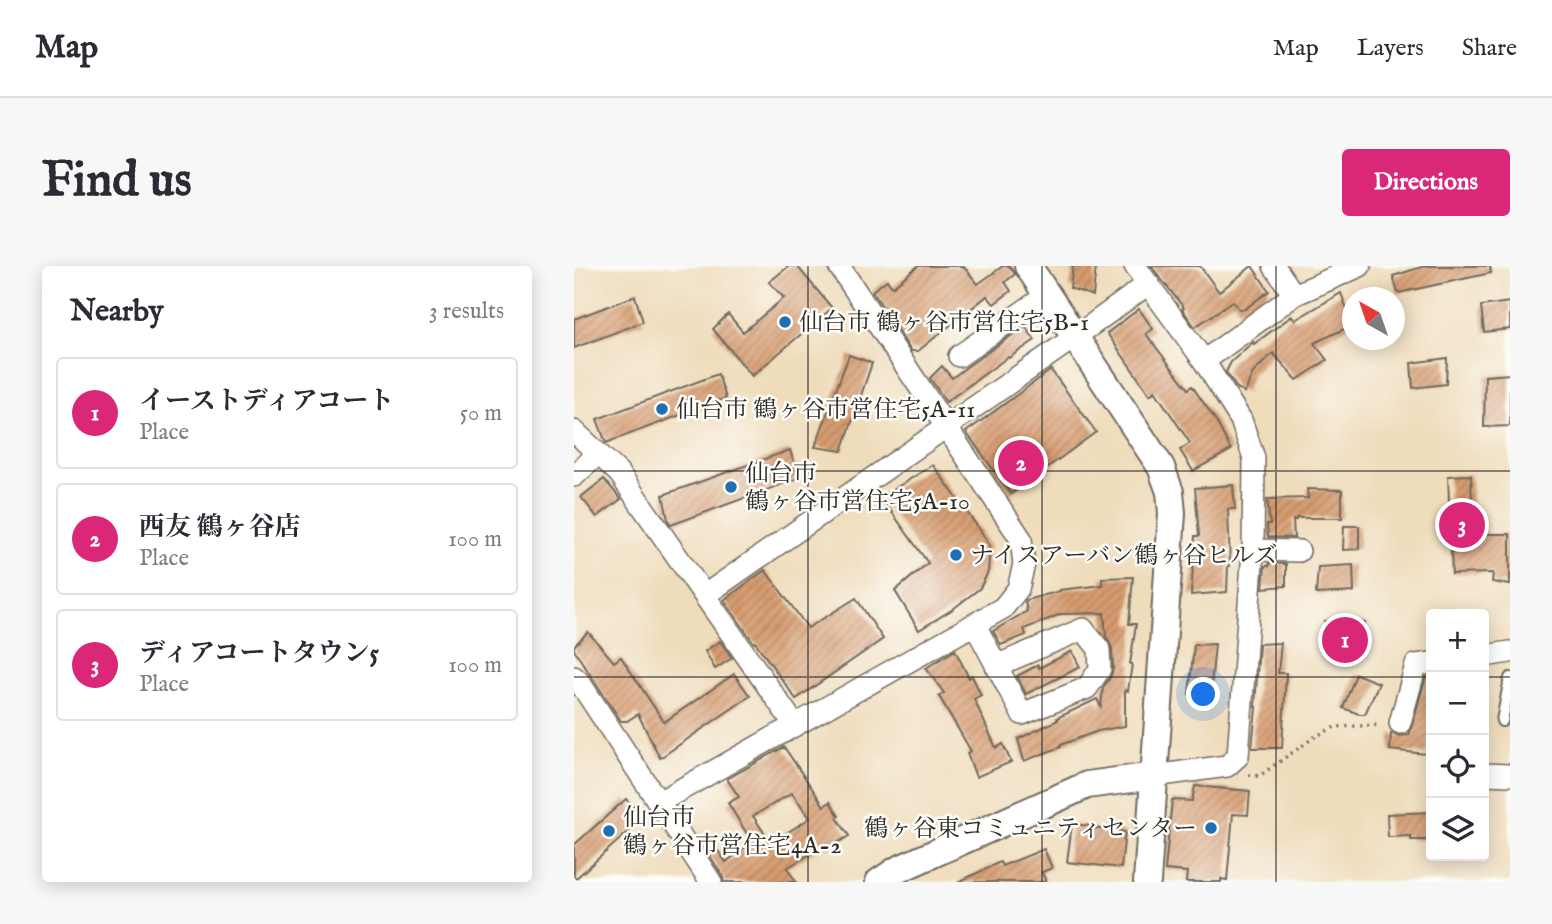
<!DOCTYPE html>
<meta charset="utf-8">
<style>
:root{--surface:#fff;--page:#f7f7f7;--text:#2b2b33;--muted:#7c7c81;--line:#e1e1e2;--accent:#db2777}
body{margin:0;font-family:"IM FELL English","Noto Serif JP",serif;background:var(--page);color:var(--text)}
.controls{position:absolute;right:21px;bottom:21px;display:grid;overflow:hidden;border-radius:7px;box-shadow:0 4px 18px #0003}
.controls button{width:63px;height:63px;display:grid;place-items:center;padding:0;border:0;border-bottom:2px solid var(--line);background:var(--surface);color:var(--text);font:35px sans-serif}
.compass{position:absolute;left:768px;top:21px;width:63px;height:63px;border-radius:50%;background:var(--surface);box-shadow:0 4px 18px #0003;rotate:320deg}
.you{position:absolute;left:630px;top:429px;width:24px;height:24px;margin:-18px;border:5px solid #fff;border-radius:50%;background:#1a73e8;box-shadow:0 0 0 10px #1a73e833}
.badge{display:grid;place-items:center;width:46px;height:46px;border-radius:50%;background:var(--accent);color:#fff;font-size:23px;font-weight:700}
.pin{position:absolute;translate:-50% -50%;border:4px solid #fff;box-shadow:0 2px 7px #0006}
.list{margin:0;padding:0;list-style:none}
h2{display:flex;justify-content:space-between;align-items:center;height:91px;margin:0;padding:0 28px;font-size:30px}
h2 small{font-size:23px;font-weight:400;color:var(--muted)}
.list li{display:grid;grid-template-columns:46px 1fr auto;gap:21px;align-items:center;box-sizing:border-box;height:112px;margin:0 14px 14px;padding:0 14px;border:2px solid var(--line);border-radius:7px}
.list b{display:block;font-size:26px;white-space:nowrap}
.list p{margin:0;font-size:23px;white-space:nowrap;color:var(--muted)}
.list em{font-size:23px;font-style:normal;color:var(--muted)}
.icon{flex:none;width:38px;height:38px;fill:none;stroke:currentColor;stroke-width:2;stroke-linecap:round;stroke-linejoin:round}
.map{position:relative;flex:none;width:936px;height:616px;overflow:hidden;border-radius:7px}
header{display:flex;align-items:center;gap:42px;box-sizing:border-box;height:98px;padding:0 35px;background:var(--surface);border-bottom:2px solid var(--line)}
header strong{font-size:33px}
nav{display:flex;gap:38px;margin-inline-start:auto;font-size:24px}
.intro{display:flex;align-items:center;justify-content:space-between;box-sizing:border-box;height:168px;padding:0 42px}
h1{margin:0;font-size:49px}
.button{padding:18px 32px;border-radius:7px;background:var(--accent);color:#fff;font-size:24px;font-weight:700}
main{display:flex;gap:42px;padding:0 42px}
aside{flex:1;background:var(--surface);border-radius:7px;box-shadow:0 4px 18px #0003}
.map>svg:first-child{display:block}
</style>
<header>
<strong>Map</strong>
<nav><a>Map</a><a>Layers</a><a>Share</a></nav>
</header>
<div class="intro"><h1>Find us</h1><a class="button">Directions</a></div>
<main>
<aside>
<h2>Nearby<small>3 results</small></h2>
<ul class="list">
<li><span class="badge">1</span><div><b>イーストディアコート</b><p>Place</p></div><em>50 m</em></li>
<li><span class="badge">2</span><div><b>西友 鶴ヶ谷店</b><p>Place</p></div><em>100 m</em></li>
<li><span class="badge">3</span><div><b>ディアコートタウン5</b><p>Place</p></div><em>100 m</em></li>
</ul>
</aside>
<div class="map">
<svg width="936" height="616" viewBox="0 0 936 616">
<defs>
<pattern id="building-hatch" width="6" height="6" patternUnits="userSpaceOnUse" patternTransform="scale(1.75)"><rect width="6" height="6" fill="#d79c70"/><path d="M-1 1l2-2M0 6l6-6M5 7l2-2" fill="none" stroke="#af7f5c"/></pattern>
</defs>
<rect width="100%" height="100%" fill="#fdfcf7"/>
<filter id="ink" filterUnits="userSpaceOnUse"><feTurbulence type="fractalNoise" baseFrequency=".0143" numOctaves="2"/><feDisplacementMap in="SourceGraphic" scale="14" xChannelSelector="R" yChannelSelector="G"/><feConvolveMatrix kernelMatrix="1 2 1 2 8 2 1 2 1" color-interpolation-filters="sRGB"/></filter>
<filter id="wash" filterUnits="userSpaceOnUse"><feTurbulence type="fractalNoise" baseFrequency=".00686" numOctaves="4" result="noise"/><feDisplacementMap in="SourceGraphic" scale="28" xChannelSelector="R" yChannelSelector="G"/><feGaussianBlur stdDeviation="1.57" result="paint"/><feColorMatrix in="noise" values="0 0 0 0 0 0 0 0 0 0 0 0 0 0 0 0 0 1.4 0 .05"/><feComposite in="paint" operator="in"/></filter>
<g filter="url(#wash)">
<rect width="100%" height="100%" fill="#efdcbb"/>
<g id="blocks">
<g fill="url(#building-hatch)" fill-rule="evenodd">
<polygon points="215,0 223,0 258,42 178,110 139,63 154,48 169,66 210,32 195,16"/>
<polygon points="344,0 389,0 404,18 429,0 435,0 441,8 431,16 437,25 420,38 413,30 344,85 337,85 298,25 313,14 318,21"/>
<polygon points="499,0 522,0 519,30 496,22"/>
<polygon points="577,0 626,0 645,26 678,0 695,25 671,43 665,43 659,35 621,61 608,43 610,42"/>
<polygon points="851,0 916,0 917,7 824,27 819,10"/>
<polygon points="767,27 779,59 740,77 753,94 723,114 699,87 678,108 671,127 662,121 652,106 657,96 679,76 680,78 718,50 721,54"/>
<polygon points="61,30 69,56 0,82 0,53"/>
<polygon points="936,36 936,63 910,66 907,40"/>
<polygon points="565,43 579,63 572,68 614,123 618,120 642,155 657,184 619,205 606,184 616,177 581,125 576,129 533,67"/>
<polygon points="451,60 461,74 435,92 434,91 372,136 356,112 368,100 378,112 391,102"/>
<polygon points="275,89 298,97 268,185 241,181"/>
<polygon points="873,92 872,118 839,122 837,97"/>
<polygon points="477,104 522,166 437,228 392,166"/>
<polygon points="144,108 152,132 32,177 23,153"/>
<polygon points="936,108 936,160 910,161 911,110"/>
<polygon points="216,184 225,212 97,259 94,254 89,229"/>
<polygon points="359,199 406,264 416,280 414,306 406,322 379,343 345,364 321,325 354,297 307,231"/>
<polygon points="897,209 899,268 936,268 936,319 918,316 919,307 878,308 874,210"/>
<polygon points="30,213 47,233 23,251 7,231"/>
<polygon points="659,219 661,243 654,243 656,300 654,300 653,326 617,329 621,270 625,270 621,222"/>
<polygon points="733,223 768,224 768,252 722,252 722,254 719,254 720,272 694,271 693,258 696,258 693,233 734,232"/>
<polygon points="770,260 785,260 785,283 769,284"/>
<polygon points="695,297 712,298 712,320 689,322 691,300 695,300"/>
<polygon points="779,299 780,326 742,328 744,301"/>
<polygon points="191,304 234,362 282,332 309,373 222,433 181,376 180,377 150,334"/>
<polygon points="559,311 555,358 562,358 556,398 558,398 554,425 551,424 551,460 524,465 486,479 487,481 450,495 444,473 484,454 483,452 523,433 527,441 529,422 537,410 539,402 538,382 532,370 530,347 487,348 450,363 452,369 427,379 419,365 453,345 451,336 452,334 486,325 486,324 528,319 528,312"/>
<polygon points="751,355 791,357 791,378 751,383"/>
<polygon points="14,366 40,396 47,391 90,456 160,408 176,430 86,492 64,448 53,455 47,455 0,384 0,380"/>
<polygon points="146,375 158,392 141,403 131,385"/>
<polygon points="707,377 704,407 712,407 708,482 678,482 682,441 681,441 685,378"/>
<polygon points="641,378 636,430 615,428 620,379"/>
<polygon points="381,384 395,412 398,410 407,429 400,433 422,482 429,478 437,496 402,511 393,487 397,485 365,430 370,427 352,402"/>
<polygon points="498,385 506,401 452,428 443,410 464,399 465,402"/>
<polygon points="782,408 805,417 791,448 785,448 769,442"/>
<polygon points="857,410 857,466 852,488 816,484 817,467 823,470 835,469 852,411"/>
<path d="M210,481l40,59 6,-4 9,14 -2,2 12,18 -22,13 -2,-4 -38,23 9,14h-72l-2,-7 -14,-22 8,-5 10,14 26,-20 -24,-39 11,-6 -12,-18zM218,527l18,25 -39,25 -18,-27z"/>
<polygon points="621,520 676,525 674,549 659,548 653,614 647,613 647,616 612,616 613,606 591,604 598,534 618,535"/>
<polygon points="52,533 70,552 0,614 0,579"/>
<polygon points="857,546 857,574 837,574 837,570 814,571 813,548"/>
<polygon points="498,558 518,560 517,562 551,566 547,602 493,596"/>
<polygon points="470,583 478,602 468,606 472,616 384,616 426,596 428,600"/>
</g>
</g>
</g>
<g filter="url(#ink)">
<use href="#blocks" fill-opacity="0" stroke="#70695d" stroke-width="2"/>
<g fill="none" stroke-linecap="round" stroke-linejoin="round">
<defs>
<polyline id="service" points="928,455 936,412"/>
<g id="minor">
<polyline points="561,0 630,95 667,154 680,192 679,284 664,490 653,500 580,510"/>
<polyline points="700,0 720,29"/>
<polyline points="385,90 473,29"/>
<polyline points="630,95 720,29 786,0"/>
<polyline points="0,165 45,207 220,458"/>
<polyline points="0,210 24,188"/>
<polyline points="679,284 725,285"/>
<polyline points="131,329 501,71 574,18"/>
<polyline points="401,359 448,448 513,422 526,403 525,383 509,363 422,400"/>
<polyline points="910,390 936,386"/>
<polyline points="0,411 6,417 137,616"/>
<polyline points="826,457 842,399 857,397"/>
<polyline points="910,508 936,509"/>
<polyline points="85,536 429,342 444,323 450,298 447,273 265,0"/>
</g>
<g id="tertiary">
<polyline points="454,0 587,201 596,226 598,247 573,616"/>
<polyline points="305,616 323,604 513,519 580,510"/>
</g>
</defs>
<use href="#service" stroke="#70695d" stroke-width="14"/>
<use href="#minor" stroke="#70695d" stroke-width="24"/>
<use href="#tertiary" stroke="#70695d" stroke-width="30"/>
<polyline stroke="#70695d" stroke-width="3.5" stroke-dasharray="2 5" stroke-linecap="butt" points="675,509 685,510 742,470 761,461 807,459"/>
<use href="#service" stroke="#fff" stroke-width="10"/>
<use href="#minor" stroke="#fff" stroke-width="21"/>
<use href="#tertiary" stroke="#fff" stroke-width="26"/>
</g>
</g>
<path fill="none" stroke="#2b2b2b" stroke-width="2" stroke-opacity="0.55" d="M234,0v616M468,0v616M702,0v616M0,205h936M0,411h857M910,411h26"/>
<g fill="#1f6fb2" stroke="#fdfcf7" stroke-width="2.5">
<circle cx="211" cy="56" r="7"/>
<circle cx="88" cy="143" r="7"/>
<circle cx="157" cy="221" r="7"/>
<circle cx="382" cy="289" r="7"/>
<circle cx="637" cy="562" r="7"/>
<circle cx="35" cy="565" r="7"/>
</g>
<g text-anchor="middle" stroke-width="5" stroke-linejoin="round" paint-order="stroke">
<g font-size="24" fill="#2b2b2b" stroke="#fdfcf7" text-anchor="start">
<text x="225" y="64">仙台市 鶴ヶ谷市営住宅5B-1</text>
<text x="102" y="151">仙台市 鶴ヶ谷市営住宅5A-11</text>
<text x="171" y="215">仙台市<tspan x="171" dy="28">鶴ヶ谷市営住宅5A-10</tspan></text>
<text x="396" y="297">ナイスアーバン鶴ヶ谷ヒルズ</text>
<text x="49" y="559">仙台市<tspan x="49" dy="28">鶴ヶ谷市営住宅4A-2</tspan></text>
<text x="623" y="570" text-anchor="end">鶴ヶ谷東コミュニティセンター</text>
</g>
</g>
</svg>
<div class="controls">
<button>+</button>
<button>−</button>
<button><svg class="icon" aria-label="locate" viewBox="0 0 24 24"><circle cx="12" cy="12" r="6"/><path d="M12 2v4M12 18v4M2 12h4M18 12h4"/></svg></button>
<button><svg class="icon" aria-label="layers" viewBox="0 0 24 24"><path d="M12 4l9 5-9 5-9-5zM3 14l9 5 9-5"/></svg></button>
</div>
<svg class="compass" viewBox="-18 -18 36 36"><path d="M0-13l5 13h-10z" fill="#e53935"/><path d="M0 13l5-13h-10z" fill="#7c7c81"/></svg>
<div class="you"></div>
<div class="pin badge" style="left:771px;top:374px">1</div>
<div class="pin badge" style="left:447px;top:197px">2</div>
<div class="pin badge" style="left:888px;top:259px">3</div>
</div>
</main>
